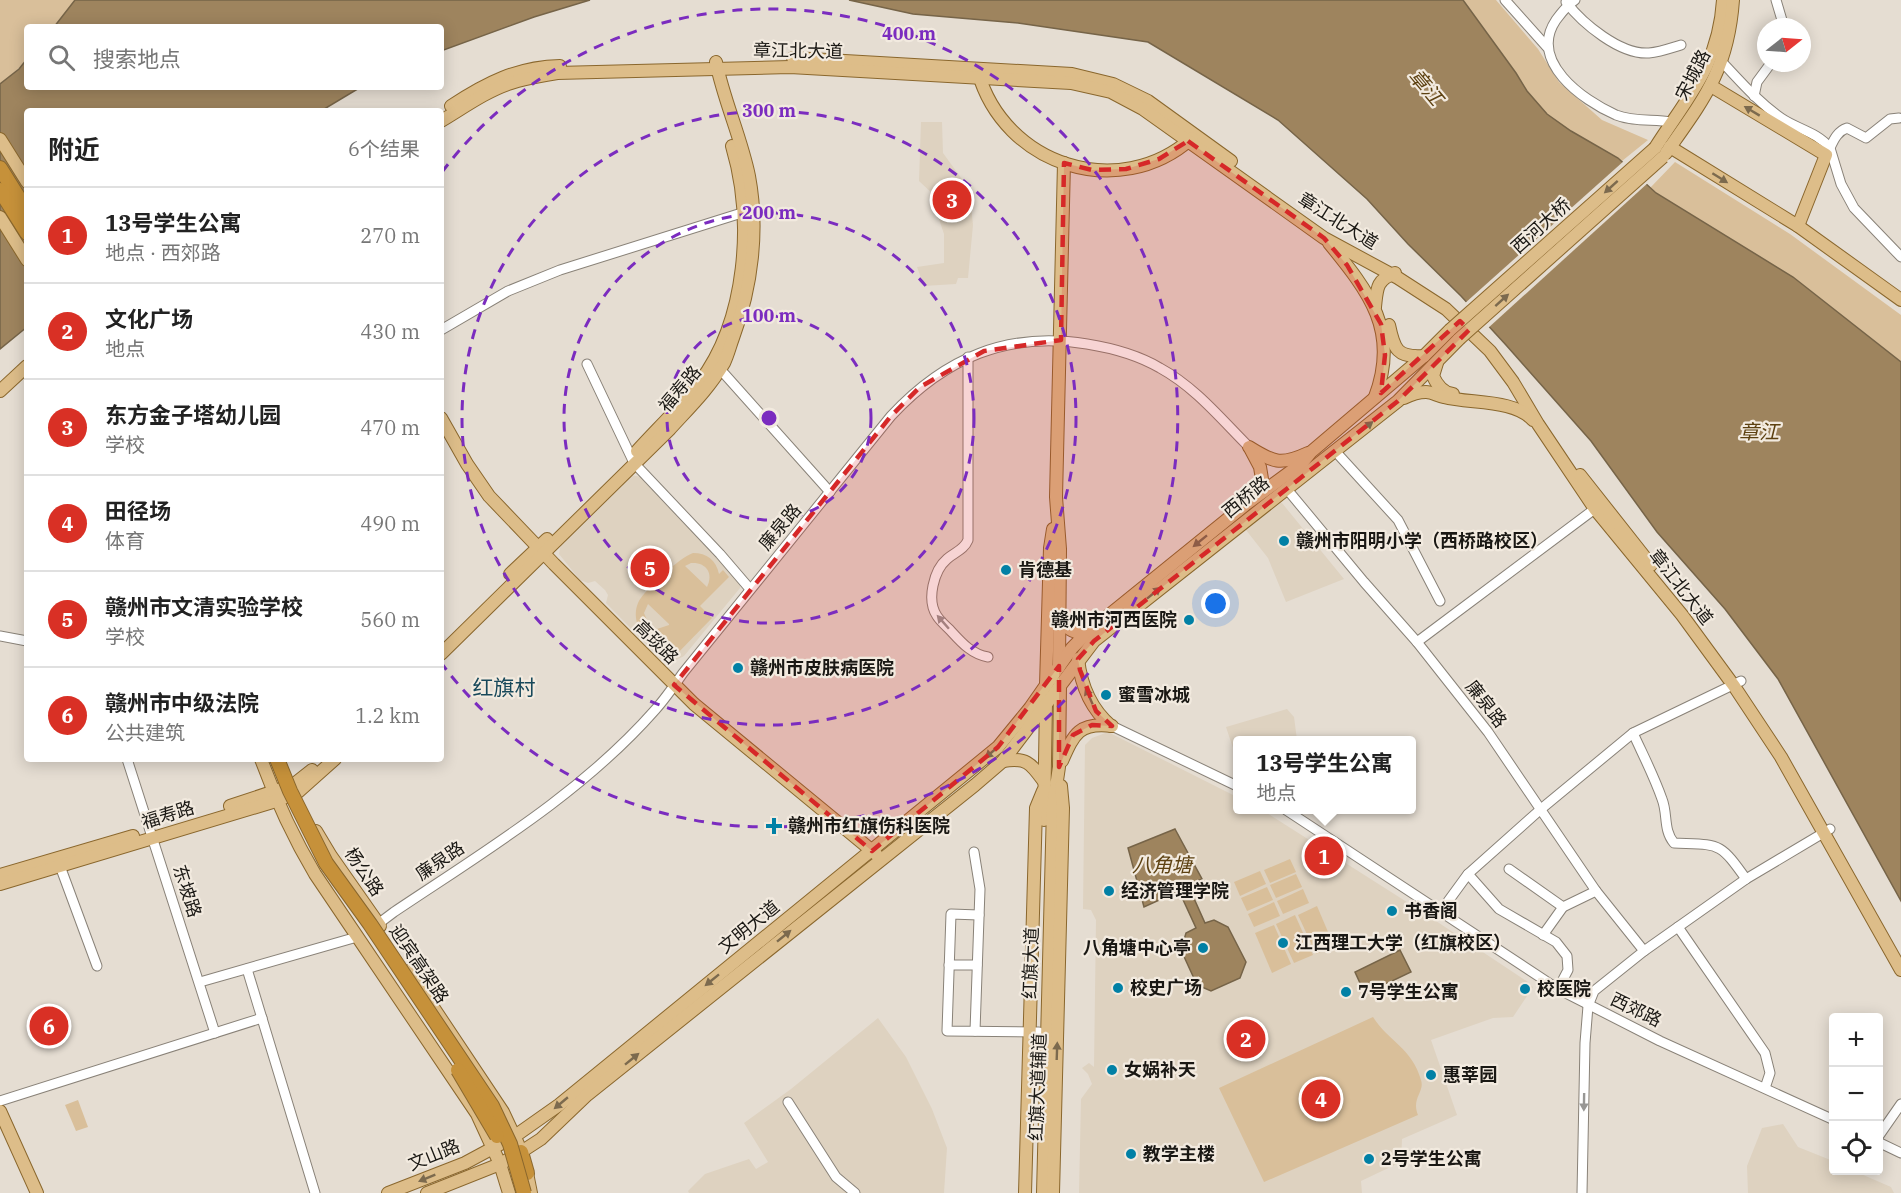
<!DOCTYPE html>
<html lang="zh">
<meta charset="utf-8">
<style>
:root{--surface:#fff;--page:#f6f6f6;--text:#222;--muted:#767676;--line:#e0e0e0;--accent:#d93025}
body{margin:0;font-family:"IBM Plex Serif","Noto Sans SC",serif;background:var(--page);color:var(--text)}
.controls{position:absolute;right:18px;bottom:18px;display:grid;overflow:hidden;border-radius:6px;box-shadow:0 3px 15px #0003}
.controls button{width:54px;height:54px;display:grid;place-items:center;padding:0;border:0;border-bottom:2px solid var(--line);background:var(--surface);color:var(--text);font:30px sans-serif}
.compass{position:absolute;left:1757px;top:18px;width:54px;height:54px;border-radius:50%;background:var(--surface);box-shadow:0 3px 15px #0003;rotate:73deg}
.you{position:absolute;left:1216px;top:604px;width:21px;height:21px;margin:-15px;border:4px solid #fff;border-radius:50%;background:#1a73e8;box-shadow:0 0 0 9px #1a73e833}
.badge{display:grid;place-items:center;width:39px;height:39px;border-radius:50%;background:var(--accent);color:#fff;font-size:20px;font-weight:700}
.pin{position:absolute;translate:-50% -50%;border:3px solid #fff;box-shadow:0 2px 6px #0006}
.popup{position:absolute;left:1233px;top:736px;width:183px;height:78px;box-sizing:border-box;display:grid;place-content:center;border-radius:6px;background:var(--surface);filter:drop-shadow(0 2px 4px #0005);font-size:20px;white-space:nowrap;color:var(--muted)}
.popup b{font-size:22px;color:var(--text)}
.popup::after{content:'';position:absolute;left:50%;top:100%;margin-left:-12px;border:12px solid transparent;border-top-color:var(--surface)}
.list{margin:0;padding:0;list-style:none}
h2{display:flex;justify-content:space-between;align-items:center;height:78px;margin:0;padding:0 24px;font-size:26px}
h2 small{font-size:20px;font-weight:400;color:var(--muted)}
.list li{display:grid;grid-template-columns:39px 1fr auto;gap:18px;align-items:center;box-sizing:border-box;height:96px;padding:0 24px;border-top:2px solid var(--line)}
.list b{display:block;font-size:22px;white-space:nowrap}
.list p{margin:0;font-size:20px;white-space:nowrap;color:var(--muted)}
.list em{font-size:20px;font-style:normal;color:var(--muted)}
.icon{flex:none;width:33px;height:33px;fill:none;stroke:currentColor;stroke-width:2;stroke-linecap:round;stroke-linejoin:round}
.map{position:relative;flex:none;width:1901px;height:1193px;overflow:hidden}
.search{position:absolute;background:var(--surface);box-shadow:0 3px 15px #0003;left:24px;top:24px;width:420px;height:66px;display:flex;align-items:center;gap:15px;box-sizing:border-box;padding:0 21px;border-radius:6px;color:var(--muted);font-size:22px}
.panel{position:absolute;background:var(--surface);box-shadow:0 3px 15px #0003;left:24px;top:108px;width:420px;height:654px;border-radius:6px}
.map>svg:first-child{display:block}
</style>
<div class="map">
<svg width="1901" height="1193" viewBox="0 0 1901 1193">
<rect width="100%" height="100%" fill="#e5ddd2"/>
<g fill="#ded2c0">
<polygon points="921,122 942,122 943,153 964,182 971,205 973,225 968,278 958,278 956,284 924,286 917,267 944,263 944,234 935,207 934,195 919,181"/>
<polygon points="630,475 642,477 740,578 740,588 684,656 672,662 662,660 606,603 608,595 605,590 595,581 588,583 580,580 559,554 561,543"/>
<polygon points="1275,501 1282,503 1344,579 1286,602 1268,558 1242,525"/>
<polygon points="1287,709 1294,717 1297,740 1237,740 1237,760 1226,727"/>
<polygon points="1108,732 1237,797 1237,810 1260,810 1267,813 1421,911 1528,982 1527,983 1533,987 1513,1017 1493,1018 1431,1040 1457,1115 1402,1139 1401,1162 1361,1181 1362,1193 1079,1193 1081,1099 1092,1084 1088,1074 1082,1068 1089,1063 1094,1067 1096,920 1091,910 1083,909 1085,745 1092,738"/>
<polygon points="878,1018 906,1057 932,1109 947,1148 944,1193 689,1193 688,1191 705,1174 749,1159 756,1169 768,1162 744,1123 791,1089"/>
<polygon points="1783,1124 1798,1147 1833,1161 1834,1170 1854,1171 1891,1187 1894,1193 1748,1193 1747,1166 1762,1128"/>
</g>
<g fill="#d9bf9a" fill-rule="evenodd">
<path d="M0,0h75l-21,27h-27c0,37 2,34 -27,57z"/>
<polygon points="1463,0 1496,0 1538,49 1559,82 1602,120 1648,140 1622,161 1571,131 1547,114 1527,91 1516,73"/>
<polygon points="1675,162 1790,234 1901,315 1901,362 1793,277 1656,193 1650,188"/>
<path d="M693,553c14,0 23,7 26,21l4,-4 6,7 -29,29 12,12 -40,41 -12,-11 9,-10 -8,7 -6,-5 1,-2c-8,-1 -14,-5 -18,-12 -3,-8 -3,-16 0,-23 6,-13 41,-45 55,-50zM691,563c15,-1 23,10 16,24l-22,-21zM648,604l21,20v1l-12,4 -8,-4 -5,-12z"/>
<polygon points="1290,859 1296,872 1270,883 1264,870"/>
<polygon points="1260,871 1266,884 1240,896 1234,882"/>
<polygon points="1296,874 1302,887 1276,898 1270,885"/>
<polygon points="1267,887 1273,900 1247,911 1241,898"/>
<polygon points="1303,889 1309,903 1283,914 1277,901"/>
<polygon points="1274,902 1280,916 1254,927 1248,914"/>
<polygon points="1317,906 1334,946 1316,954 1298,915"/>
<polygon points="1295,915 1313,955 1294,963 1276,924"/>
<polygon points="1274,925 1291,964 1272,973 1255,933"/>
<path d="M1373,1017c15,24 39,31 48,63 4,12 -10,18 -3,35l-154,67 -45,-94z"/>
<polygon points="78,1100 88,1127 76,1131 65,1105"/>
</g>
<g fill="#9e845e" stroke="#766448" stroke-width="1.5">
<polygon points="75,0 590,0 534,17 441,51 441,27 54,27"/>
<polygon points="849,0 1463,0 1516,73 1527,91 1547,114 1571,131 1618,158 1656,193 1793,277 1901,362 1901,901 1778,679 1725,609 1657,532 1591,441 1506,345 1461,296 1408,244 1367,199 1278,120 1148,42 1018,23 913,14"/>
<polygon points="27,59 27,87 361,87 321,111 27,111 27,327 0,349 0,84 19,69"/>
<polygon points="1175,829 1202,879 1188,885 1205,923 1214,920 1228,927 1246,962 1240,978 1211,991 1197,985 1181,950 1186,933 1196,928 1179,891 1144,907 1128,848"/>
<polygon points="1400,950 1411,972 1365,994 1355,972"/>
</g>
<polygon fill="#e5ddd2" points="1625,160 1649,182 1487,329 1464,304"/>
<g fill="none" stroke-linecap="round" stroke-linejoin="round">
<defs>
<g id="minor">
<polyline points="1505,0 1547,47"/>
<path d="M1575,0c-8,5 -13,12 -19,20 -28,41 26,80 60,95 17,7 38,4 55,7"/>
<polyline points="1776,0 1784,27"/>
<path d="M1566,2c16,21 54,53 83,51 11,-1 22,-5 32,-8"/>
<path d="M1722,62c19,20 36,40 59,56 16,11 36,14 49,30l11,36 13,24 47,49"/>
<polyline points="1754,96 1757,82 1771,63"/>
<path d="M1830,148c4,-9 8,-17 17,-20l19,10 24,-19 9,-1"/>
<polyline points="441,330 508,291 560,270 748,211"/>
<path d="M968,357v183c-4,10 -13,12 -21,19 -13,11 -21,41 -10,57 3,5 9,10 13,14 11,12 21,24 38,27"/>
<polyline points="587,364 634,463 720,554 750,589"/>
<polyline points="720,369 830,492"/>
<polyline points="1335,451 1398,520 1440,601"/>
<polyline points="1286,488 1364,582 1417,642 1488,732 1596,891 1644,951"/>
<polyline points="0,636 27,641"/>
<polyline points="1417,642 1600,505"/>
<polyline points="1112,726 1237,786"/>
<path d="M1633,733c10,22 21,43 29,66 6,15 1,31 12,44 46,2 45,-2 72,36"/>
<polyline points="127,759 215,1033"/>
<polyline points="1286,810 1558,989 1660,1041 1834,1120"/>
<polyline points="974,852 980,889 975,1031"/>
<polyline points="60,866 97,966"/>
<polyline points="1509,869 1563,907"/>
<polyline points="1468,874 1499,909 1556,942 1567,956 1568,970 1558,989"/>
<polyline points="1441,911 1468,874 1541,809 1633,733 1741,681"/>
<polyline points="979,915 951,914 947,1031 1039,1032"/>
<path d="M378,924l16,-12c91,-61 188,-119 261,-202 10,-11 19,-24 28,-37l208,-257c54,-58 116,-85 196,-72 25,4 51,11 73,24 35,19 61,51 89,79"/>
<polyline points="1678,927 1765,1053 1770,1073 1765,1088"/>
<polyline points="1543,935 1563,907 1596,891"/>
<polyline points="949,965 977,965"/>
<polyline points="247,969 315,1193"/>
<polyline points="200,982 357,937"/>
<polyline points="0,1101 262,1018"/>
<polyline points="788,1102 836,1177 855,1193"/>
<polyline points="1878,1137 1901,1104"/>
<polyline points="1878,1142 1901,1153"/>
<polyline points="1582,1193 1585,1043 1588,1006 1594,991 1644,951 1746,879 1830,829"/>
</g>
<g id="major">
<polyline points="793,58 1072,74 1113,84 1148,101 1231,161"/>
<path d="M978,72c26,93 141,131 214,66"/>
<polyline points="1711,86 1826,155 1798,226"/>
<path d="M451,106c35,-23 66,-39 109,-40"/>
<path d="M441,121c22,-13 45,-30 70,-38 15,-5 30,-7 46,-10l233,-6 281,16 40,9 32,17 181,129 74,40 48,31 44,42 23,31 25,42 57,85 87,106 52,71 47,71 120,213"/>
<polyline points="0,139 27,182"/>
<polyline points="1670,147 1798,226 1901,300"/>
<path d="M1655,148c33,-52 64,-83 68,-148"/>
<path d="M1666,153c38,-54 62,-83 67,-153"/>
<polyline points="0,217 27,260"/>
<path d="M1329,243c40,49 71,88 46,154"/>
<path d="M1375,307c2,-18 1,-27 20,-34"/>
<path d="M1389,325c5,24 8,33 35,31"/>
<path d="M1437,363l-4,13c4,9 10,17 20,18"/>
<polyline points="0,391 27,366"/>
<path d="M1404,398c8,-4 13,-6 22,-6 6,0 12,4 18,5 26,7 70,2 89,23"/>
<polyline points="441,418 467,464 489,496 554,564 694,704 876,854"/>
<path d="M1249,447c24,15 31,19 59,6"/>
<path d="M637,451c20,-22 43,-44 62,-68 48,-63 55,-163 33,-237"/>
<polyline points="1580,475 1651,565"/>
<polyline points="1249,498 1262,479 1260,467 1251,450"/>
<polyline points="510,574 547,539"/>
<path d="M1058,615c8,13 14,19 29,18"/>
<path d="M441,654l228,-224c19,-21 40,-41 55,-67 4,-8 6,-17 9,-25 19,-51 26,-109 16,-162 -8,-39 -25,-75 -33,-114"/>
<path d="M1078,659c3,26 13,50 33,67"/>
<polyline points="1059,667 1060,549 1056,497 1064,163"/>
<polyline points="1046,685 1050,548 1053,529"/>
<path d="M261,759c15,41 32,78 54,115l162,240 23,50 9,29"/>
<path d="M1003,761c25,-4 28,3 42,22"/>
<path d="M1062,761c12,-27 17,-39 50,-35"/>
<polyline points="230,806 293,785 312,770"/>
<polyline points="1044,820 1046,702"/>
<polyline points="316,831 331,856 380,926"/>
<polyline points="0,875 133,836"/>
<polyline points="0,884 276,801 298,792 335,759"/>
<polyline points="409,971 503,1112 518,1144"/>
<polyline points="0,1111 37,1193"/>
<polyline points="527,1173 531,1193"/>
<polyline points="388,1193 465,1163 515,1136 559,1105 998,747 1030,708 1072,648 1087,633 1245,505 1301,464 1311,452 1424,356 1450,330"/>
<polyline points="427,1193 500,1164 521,1152 541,1139 587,1095 975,785 1003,761 1094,641 1398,401 1459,339"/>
<polyline points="1025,1193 1036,808 1043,791"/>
<polyline points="1043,1193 1053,807 1059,767 1060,685"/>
<polyline points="1053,1193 1063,808 1061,786"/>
</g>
<g id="highway">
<polyline points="0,168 27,211"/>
<polyline points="0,190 27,233"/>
<polyline points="521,1152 527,1173"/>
</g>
</defs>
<use href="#minor" stroke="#898278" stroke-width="11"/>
<use href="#major" stroke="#8a672d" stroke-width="14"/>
<use href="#highway" stroke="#8a672d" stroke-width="16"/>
<use href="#minor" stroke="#fff" stroke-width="9"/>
<use href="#major" stroke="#ddbd89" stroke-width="12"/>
<use href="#highway" stroke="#c6913a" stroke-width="14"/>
<defs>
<g id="major-bridge">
<polyline points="1450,330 1655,148"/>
<polyline points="1459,339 1663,157"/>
</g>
<g id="highway-bridge">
<polyline points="277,759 290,791 326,863 370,924 492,1106 510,1144 524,1193"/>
<polyline points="458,1070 497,1136"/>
</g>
</defs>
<use href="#major-bridge" stroke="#8a672d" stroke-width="14" stroke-linecap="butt"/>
<use href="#highway-bridge" stroke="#8a672d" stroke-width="16" stroke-linecap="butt"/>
<use href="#major-bridge" stroke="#ddbd89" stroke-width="12"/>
<use href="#highway-bridge" stroke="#c6913a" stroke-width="14"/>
</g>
<defs><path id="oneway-solid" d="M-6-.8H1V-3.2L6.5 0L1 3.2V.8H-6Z" transform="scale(1.5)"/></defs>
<g fill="#7c6a4e">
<use href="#oneway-solid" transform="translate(1752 111) rotate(-149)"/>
<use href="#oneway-solid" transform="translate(1720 178) rotate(32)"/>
<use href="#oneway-solid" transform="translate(1611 187) rotate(138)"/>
<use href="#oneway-solid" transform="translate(1502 300) rotate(-42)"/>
<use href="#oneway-solid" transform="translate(1366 427) rotate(-38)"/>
<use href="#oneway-solid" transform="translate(1200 541) rotate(141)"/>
<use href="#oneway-solid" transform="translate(1154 593) rotate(-39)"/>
<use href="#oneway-solid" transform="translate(1089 696) rotate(-114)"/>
<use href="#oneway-solid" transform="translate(992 752) rotate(139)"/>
<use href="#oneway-solid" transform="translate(784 936) rotate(-39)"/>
<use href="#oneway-solid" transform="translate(712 980) rotate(141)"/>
<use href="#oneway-solid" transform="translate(1057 1051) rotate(-88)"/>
<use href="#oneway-solid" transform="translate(632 1059) rotate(-39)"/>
<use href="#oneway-solid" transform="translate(561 1103) rotate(140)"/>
<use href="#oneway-solid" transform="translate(427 1178) rotate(158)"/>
</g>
<g fill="#989795">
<use href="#oneway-solid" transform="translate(943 622) rotate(-131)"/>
<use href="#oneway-solid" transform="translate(1584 1102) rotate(91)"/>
</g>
<path fill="#d62828" fill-opacity="0.2" stroke="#d62828" stroke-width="4.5" stroke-dasharray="12 8" stroke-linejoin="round" d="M1188,141l136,97 23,27 34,59 4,31 -4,38 79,-72 9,9 -71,71 -304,240 -16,18 2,11 16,41 16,15 -20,-1 -19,10 -14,32v-101l-61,81 -126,104 -198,-166 217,-269 29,-29 64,-36 77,-11 3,-177 28,7 34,-1 33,-10z"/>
<g fill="none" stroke="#7b2cbf" stroke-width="3" stroke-dasharray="10 8">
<circle cx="769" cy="418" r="102"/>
<circle cx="769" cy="418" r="205"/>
<circle cx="769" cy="418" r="307"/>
<path d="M442 172A409 409 0 1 1 442 664"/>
</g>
<g fill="#0180a5" stroke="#f2eadf" stroke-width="2">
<circle cx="1284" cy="541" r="6"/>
<circle cx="1006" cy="570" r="6"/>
<circle cx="1189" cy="620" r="6"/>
<circle cx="738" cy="668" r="6"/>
<circle cx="1106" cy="695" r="6"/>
<path d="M771 817h6v6h6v6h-6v6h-6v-6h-6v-6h6z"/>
<circle cx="1109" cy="891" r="6"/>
<circle cx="1392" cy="911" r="6"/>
<circle cx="1283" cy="943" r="6"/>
<circle cx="1203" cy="948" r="6"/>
<circle cx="1118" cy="988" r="6"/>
<circle cx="1525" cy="989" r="6"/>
<circle cx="1346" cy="992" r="6"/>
<circle cx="1112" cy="1070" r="6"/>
<circle cx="1431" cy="1075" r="6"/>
<circle cx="1131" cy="1154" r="6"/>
<circle cx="1369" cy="1159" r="6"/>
</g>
<g text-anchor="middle" stroke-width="4.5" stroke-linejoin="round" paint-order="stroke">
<g font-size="18" fill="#1a1814" stroke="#f2eadf">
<text transform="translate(798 51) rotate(1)" y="6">章江北大道</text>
<text transform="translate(1693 75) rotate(-63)" y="6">宋城路</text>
<text transform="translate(1338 221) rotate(32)" y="6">章江北大道</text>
<text transform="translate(1541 226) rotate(-42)" y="6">西河大桥</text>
<text transform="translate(680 389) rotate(-50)" y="6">福寿路</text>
<text transform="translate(1246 497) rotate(-39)" y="6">西桥路</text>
<text transform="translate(780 527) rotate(-50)" y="6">廉泉路</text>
<text transform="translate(1681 587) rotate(52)" y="6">章江北大道</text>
<text transform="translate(656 642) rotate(45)" y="6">高琰路</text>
<text transform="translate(1486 704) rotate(52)" y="6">廉泉路</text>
<text transform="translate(168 815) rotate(-17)" y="6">福寿路</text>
<text transform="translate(440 861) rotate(-34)" y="6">廉泉路</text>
<text transform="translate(364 872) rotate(56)" y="6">杨公路</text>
<text transform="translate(187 891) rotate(72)" y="6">东坡路</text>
<text transform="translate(749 927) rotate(-39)" y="6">文明大道</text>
<text transform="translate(1031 963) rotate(-88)" y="6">红旗大道</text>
<text transform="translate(419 964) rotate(56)" y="6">迎宾高架路</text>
<text transform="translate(1636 1010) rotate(26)" y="6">西郊路</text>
<text transform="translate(1038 1087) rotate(-88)" y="6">红旗大道辅道</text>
<text transform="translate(434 1155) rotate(-22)" y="6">文山路</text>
</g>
<g font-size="18" font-weight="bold" fill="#1a1814" stroke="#f2eadf" text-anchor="start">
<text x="1296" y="547">赣州市阳明小学（西桥路校区）</text>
<text x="1018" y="576">肯德基</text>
<text x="1177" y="626" text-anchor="end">赣州市河西医院</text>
<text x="750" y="674">赣州市皮肤病医院</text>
<text x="1118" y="701">蜜雪冰城</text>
<text x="788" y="832">赣州市红旗伤科医院</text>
<text x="1121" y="897">经济管理学院</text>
<text x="1404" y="917">书香阁</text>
<text x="1295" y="949">江西理工大学（红旗校区）</text>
<text x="1191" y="954" text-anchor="end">八角塘中心亭</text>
<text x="1130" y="994">校史广场</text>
<text x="1537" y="995">校医院</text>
<text x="1358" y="998">7号学生公寓</text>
<text x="1124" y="1076">女娲补天</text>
<text x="1443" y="1081">惠莘园</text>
<text x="1143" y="1160">教学主楼</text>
<text x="1381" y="1165">2号学生公寓</text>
</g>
<g font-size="20" font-style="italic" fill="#5d4111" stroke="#f2eadf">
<text transform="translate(1426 87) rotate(50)" y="7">章江</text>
<text x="1759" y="439">章江</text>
<text x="1162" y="872">八角塘</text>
</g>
<g font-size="21" fill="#17485a" stroke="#f2eadf">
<text x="504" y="695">红旗村</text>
</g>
</g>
<circle cx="769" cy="418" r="9" fill="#7b2cbf" stroke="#f2eadf" stroke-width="3"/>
<g font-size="18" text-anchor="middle" font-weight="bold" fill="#7b2cbf" stroke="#f2eadf" stroke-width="4.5" stroke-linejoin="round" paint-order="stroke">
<text x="909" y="40">400 m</text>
<text x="769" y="117">300 m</text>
<text x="769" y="219">200 m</text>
<text x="769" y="322">100 m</text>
</g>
</svg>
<div class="controls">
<button>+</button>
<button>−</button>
<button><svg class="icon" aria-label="locate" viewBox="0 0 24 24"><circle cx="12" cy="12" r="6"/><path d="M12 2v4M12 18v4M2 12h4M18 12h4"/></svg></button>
</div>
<svg class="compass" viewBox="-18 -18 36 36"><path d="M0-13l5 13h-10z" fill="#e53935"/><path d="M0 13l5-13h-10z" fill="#767676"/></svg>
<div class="you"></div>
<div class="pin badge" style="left:1324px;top:856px">1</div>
<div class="popup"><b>13号学生公寓</b>地点</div>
<div class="pin badge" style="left:1246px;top:1039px">2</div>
<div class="pin badge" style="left:952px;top:200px">3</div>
<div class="pin badge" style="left:1321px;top:1099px">4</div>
<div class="pin badge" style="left:650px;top:568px">5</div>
<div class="pin badge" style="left:49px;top:1026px">6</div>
<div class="search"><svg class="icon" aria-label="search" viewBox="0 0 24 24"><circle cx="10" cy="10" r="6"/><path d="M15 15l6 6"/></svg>搜索地点</div>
<section class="panel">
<h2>附近<small>6个结果</small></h2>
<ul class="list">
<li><span class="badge">1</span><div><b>13号学生公寓</b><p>地点 · 西郊路</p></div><em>270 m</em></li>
<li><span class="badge">2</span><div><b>文化广场</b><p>地点</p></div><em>430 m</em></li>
<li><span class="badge">3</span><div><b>东方金子塔幼儿园</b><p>学校</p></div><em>470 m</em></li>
<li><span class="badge">4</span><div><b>田径场</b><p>体育</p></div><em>490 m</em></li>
<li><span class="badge">5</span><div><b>赣州市文清实验学校</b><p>学校</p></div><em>560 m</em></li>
<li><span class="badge">6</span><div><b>赣州市中级法院</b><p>公共建筑</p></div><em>1.2 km</em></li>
</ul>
</section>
</div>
